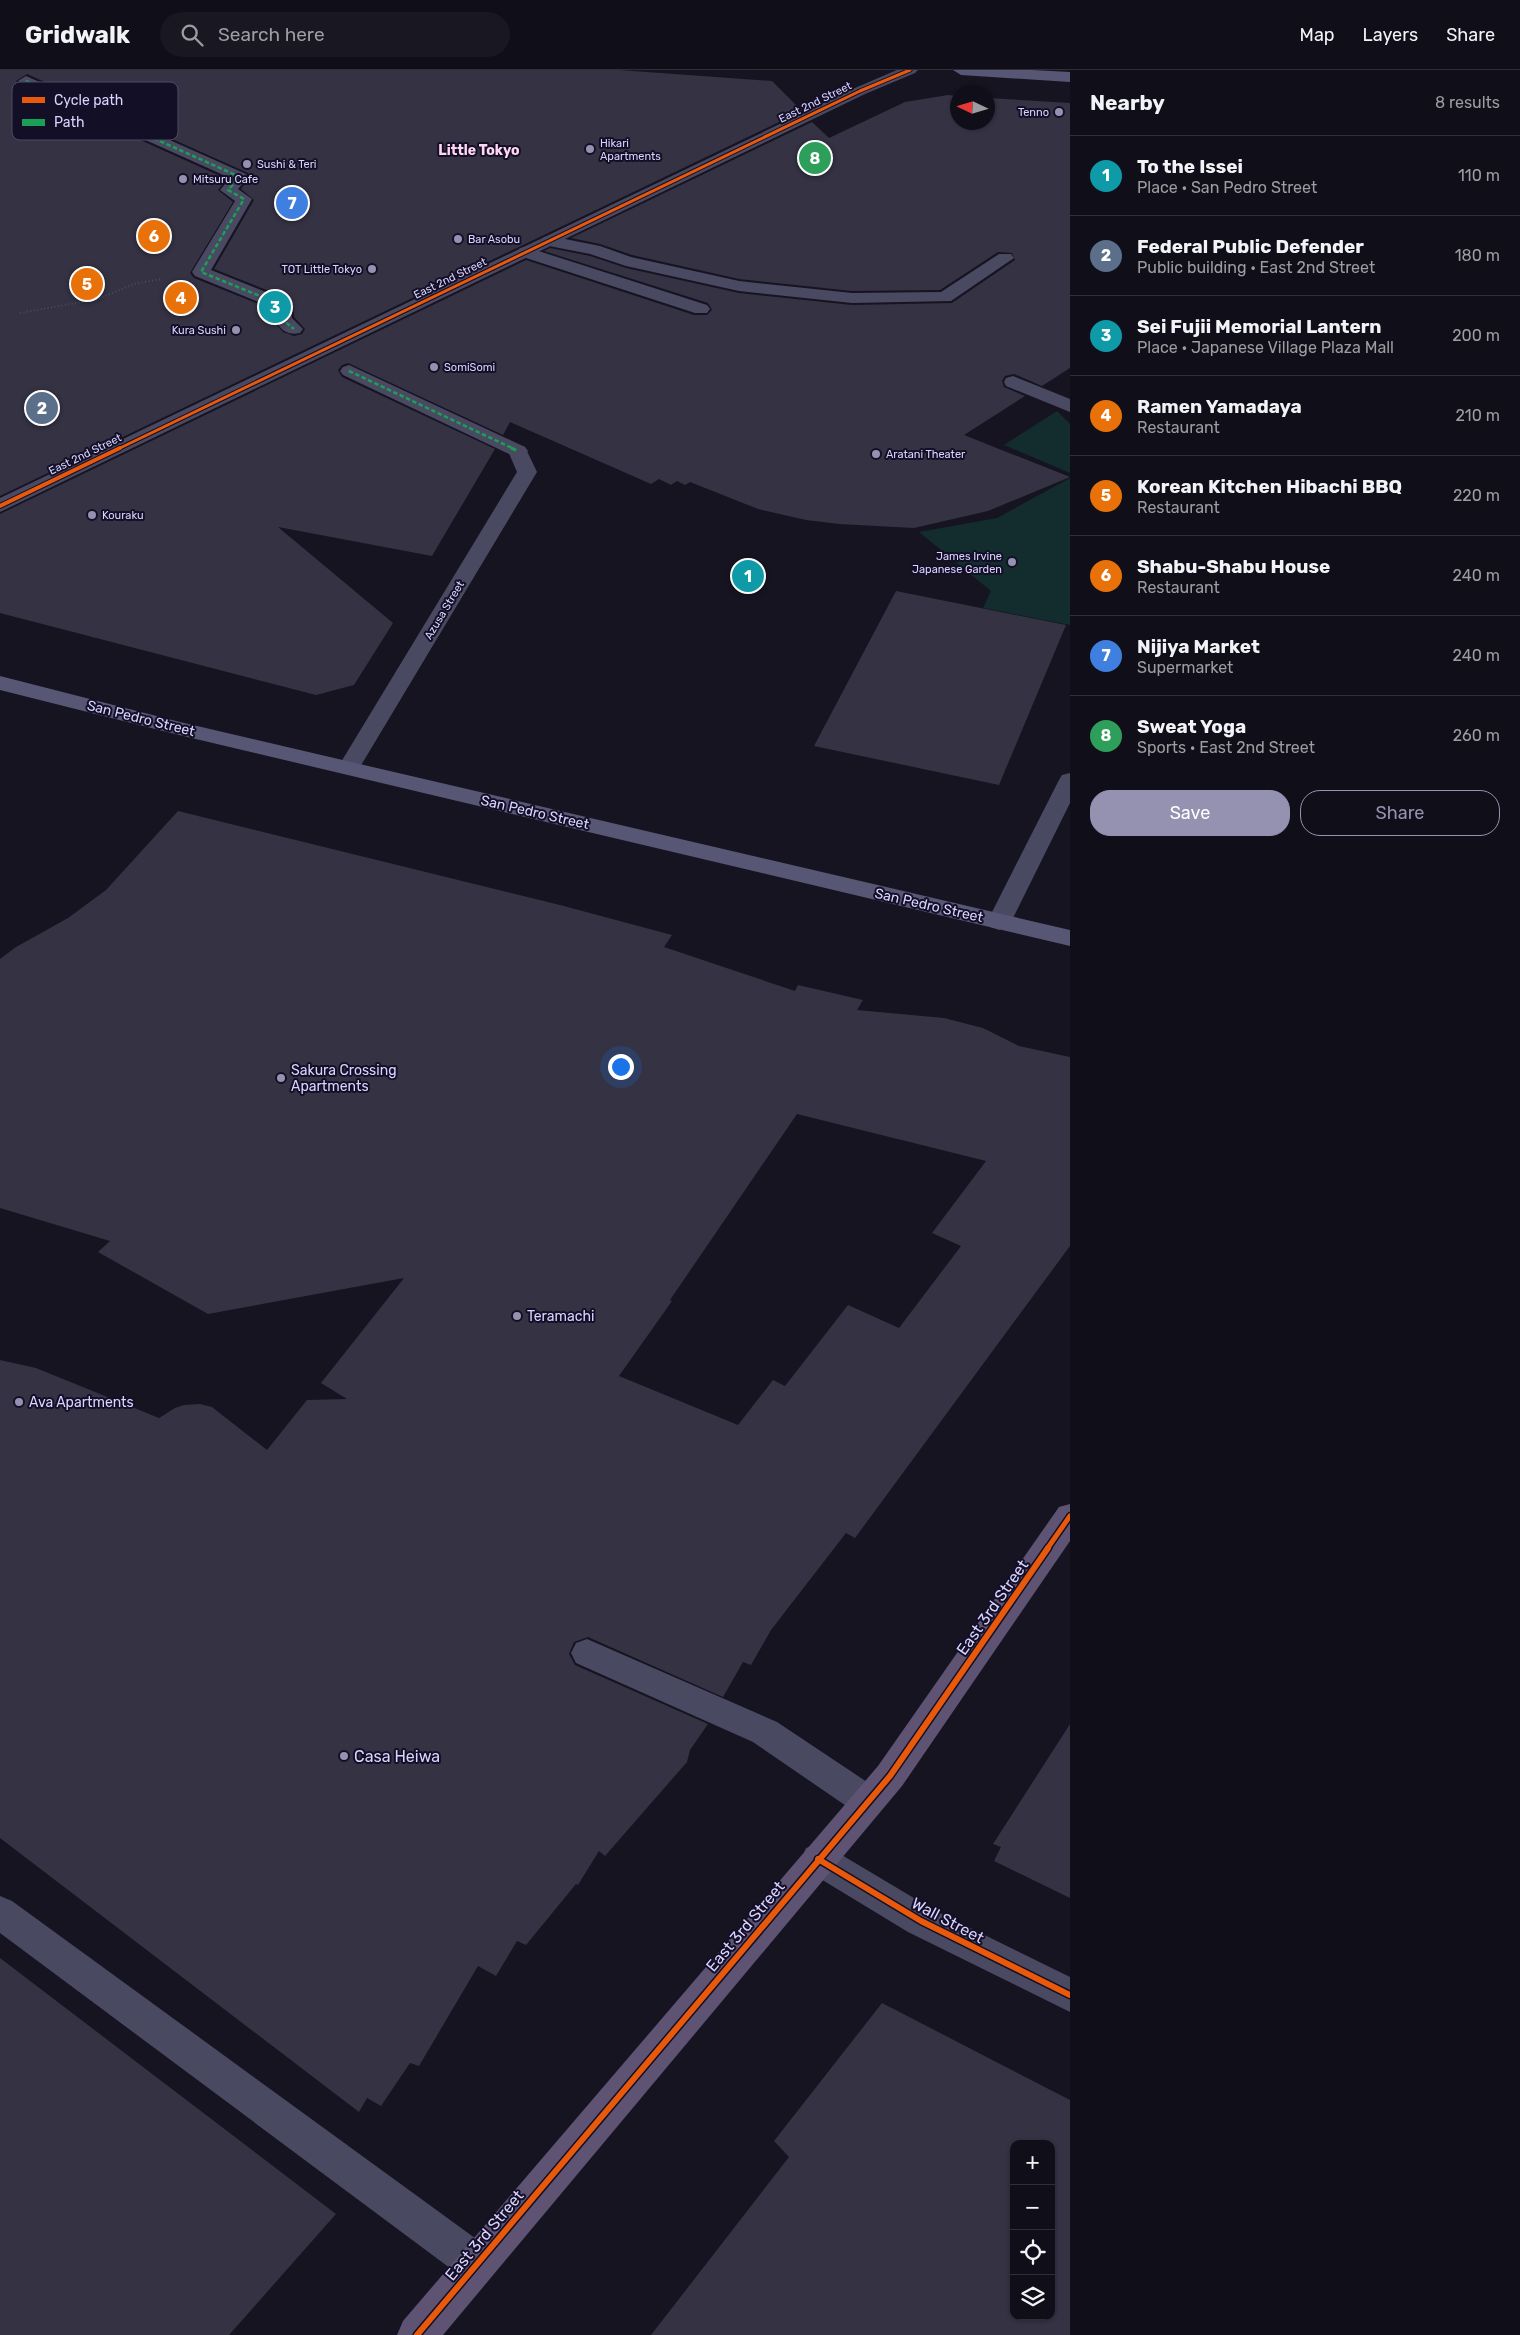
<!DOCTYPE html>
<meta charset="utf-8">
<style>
:root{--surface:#100f19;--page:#191822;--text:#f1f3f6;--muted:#9c9ca2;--line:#302f38;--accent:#9591b1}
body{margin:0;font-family:Rubik,sans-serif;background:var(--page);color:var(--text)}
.controls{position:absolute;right:15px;bottom:15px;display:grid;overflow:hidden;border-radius:10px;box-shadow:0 1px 4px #0004}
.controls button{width:45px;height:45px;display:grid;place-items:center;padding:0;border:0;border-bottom:1px solid var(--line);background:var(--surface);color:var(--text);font:25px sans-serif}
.compass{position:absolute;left:950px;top:15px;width:45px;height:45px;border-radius:50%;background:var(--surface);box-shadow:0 1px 4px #0004;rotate:274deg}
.you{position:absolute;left:620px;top:996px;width:18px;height:18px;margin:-12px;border:4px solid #fff;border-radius:50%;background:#1a73e8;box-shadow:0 0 0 8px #1a73e833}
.badge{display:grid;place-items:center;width:32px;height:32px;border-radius:50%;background:var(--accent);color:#fff;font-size:16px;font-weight:700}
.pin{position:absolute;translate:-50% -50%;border:2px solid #fff;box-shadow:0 1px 5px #0006}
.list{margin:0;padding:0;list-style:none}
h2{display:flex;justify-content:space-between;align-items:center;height:65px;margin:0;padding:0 20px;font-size:21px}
h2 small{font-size:16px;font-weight:400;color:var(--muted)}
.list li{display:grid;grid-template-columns:32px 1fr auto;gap:15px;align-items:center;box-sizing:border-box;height:80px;padding:0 20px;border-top:1px solid var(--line)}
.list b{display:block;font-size:19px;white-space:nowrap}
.list p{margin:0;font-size:16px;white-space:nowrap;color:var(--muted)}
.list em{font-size:16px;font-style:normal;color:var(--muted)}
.actions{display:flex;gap:10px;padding:15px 20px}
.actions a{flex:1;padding:11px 0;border:1px solid var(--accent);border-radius:20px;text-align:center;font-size:18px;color:var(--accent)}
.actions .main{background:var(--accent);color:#fff}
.icon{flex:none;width:28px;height:28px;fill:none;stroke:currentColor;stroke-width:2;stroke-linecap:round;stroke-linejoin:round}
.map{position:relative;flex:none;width:1070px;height:2265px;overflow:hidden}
header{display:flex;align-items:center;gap:30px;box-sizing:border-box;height:70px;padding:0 25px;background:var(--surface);border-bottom:1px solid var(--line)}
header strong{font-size:24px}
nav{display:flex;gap:28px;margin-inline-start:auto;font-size:18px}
.search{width:350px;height:45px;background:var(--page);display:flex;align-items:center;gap:12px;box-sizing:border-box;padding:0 18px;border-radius:28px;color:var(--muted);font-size:19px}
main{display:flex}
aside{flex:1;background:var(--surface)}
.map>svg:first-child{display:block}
</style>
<header>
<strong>Gridwalk</strong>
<div class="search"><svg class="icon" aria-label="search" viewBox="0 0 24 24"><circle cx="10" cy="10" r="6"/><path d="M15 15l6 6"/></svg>Search here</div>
<nav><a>Map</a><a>Layers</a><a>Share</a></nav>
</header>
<main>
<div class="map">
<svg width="1070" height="2265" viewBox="0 0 1070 2265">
<rect width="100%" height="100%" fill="#161421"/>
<g fill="#132c2d">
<polygon points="1057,341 1070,354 1070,403 1004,375"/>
<polygon points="1070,408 1070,555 983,538 991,521 919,462 997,448"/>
</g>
<g fill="#343243" fill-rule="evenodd">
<path d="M0,0h619l153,11 30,30 -802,385zM27,4l221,99 1,5 -8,11 13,11 -40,69 75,30 4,6 1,12 11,12 -3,5 -8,2 -11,-4 -7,-8 -5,-15 -77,-31 -4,-5 43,-71 -15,-12 9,-11 -207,-93 -4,-5z"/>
<polygon points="948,25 958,26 958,52 988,52 988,28 1070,33 1070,298 1042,316 1014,304 1005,306 1002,311 1004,317 1025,326 964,365 1070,407 988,441 914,458 839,454 806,450 758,439 690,412 685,415 677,411 671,415 659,409 651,414 510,352 503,365 348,293 342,295 338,300 342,307 495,379 432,486 278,457 393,553 354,615 316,625 0,543 0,444 526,190 694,245 707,245 712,240 708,233 544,181 550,178 590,186 626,198 739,223 852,235 952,233 1015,190 1012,183 998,182 940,220 852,221 739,209 632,185 600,174 571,168 812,52 829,68 905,32"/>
<polygon points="896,521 1066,555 999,715 814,676"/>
<path d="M178,741l382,94 112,30 -8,12 131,44 3,-6 65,15 -6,10 87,8 39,10 36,18 51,11v189l-215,292 -9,-5 -75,97 -20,35 -8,-3 -20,35 -135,-60 -14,5 -5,12 6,11 133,59 -18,26 -3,12 -82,94 -6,-5 -21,34 -2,-1 -50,61 -9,-4 -21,35 -18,-10 -59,100 -9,-3 -29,43 -14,-8 -8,14 -359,-274v-478l36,8 123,50 16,-10 9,-3 16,-1 12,3 55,43 40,-50 40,-1 -26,-16 83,-105 -196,36 -110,-62 12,-11 -110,-33v-249l16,-12 52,-29 38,-28zM797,1044l189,47 -54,72 29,13 -62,82 -51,-23 -63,81 -12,-6 -35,45 -119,-49 53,-75 -2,-1z"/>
<polygon points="1070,1654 1070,1828 994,1791 1001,1777 993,1774"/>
<polygon points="0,1888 336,2144 229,2265 0,2265"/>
<path d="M882,1933l188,97v235h-419l138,-178 -15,-16zM1014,2074h37v172h-37z"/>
</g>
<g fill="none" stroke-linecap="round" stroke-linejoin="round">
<polyline stroke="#44505f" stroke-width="2" stroke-dasharray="1 2.5" stroke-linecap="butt" points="20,243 98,229 134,214 161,209"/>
<g fill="#4a4962" fill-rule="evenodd">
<polygon points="550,166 600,176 631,187 739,211 852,223 941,222 999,184 1011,184 1014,188 951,231 852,233 739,221 626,196 590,184 544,175 542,171 544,167"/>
<polygon points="526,177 707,235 710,239 707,243 695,243 520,186 517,182 520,178"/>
<polygon points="1013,306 1070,329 1070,342 1006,316 1004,312 1006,308"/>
<polygon points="518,375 525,377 537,402 357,702 349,704 341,702 338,697 517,402 508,381 511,377"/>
<polygon points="1070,703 1070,733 1011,852 1008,857 999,860 990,857 987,852 1059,710 1062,705"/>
<polygon points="587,1569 777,1652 879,1720 884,1731 879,1742 867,1746 855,1742 753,1672 576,1593 571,1583 576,1573"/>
<polygon points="0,1826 12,1831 490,2179 496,2193 490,2207 476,2213 462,2207 0,1863"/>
</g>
<g fill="#4a4962" fill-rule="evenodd">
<path d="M26,6l220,98 2,3 -10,12 14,10 -41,71 77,31 3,4 1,13 11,11 -3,4c-17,4 -26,-10 -27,-25l-78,-32 -3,-4 43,-71 -15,-11 10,-12 -209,-94 -3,-3z"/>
<polygon points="349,295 525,377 528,381 525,385 518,387 511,385 343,305 340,301 343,297"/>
</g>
<g fill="#4a4962" fill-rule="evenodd">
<polygon points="897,0 918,0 915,3 865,24 0,442 0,428 855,18"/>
<polygon points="818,1774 830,1778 934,1840 1070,1907 1070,1942 908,1862 806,1800 801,1789 806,1778"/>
</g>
<g fill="#575674" fill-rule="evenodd">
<polygon points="953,0 1032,0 1070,2 1070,12 961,5"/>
<polygon points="0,606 180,652 1070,860 1070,876 179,665 0,620"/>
</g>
<polygon fill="#5e5373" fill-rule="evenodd" points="1070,1434 1070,1471 902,1716 443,2265 397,2265 403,2251 878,1696 1059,1437"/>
<g stroke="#1a9f57" stroke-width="2.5" stroke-dasharray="4.5 2.5" stroke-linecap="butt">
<polyline points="26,11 240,107 228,120 244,129 201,202 282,235 283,250 294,259"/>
<polyline points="349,301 514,379"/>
</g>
<polyline stroke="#1a9f57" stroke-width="3" stroke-dasharray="5.5 3" stroke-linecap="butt" points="511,378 518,381"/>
<defs>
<polyline id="cycleway-far3" points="118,379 860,21 910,0"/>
<polyline id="cycleway-far2" points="0,436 120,378"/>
<polyline id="cycleway-far1" points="1047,1479 1070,1446"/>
<g id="cycleway">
<polyline points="818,1789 921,1851 1070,1925"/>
<polyline points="417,2265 890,1706 1048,1478"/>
</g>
</defs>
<use href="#cycleway-far3" stroke="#130f26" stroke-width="5"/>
<use href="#cycleway-far2" stroke="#130f26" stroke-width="6"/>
<use href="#cycleway-far1" stroke="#130f26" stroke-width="8"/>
<use href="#cycleway" stroke="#130f26" stroke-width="9"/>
<use href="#cycleway-far3" stroke="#e8590c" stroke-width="3"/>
<use href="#cycleway-far2" stroke="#e8590c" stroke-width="4"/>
<use href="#cycleway-far1" stroke="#e8590c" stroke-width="5"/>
<use href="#cycleway" stroke="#e8590c" stroke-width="6"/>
</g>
<g fill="#9591b1" stroke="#130f26" stroke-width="2">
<circle cx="1059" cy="42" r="5"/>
<circle cx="590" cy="79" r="5"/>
<circle cx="247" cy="94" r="5"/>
<circle cx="183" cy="109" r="5"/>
<circle cx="458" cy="169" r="5"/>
<circle cx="372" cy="199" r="5"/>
<circle cx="236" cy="260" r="5"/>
<circle cx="434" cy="297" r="5"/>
<circle cx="876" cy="384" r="5"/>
<circle cx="92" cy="445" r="5"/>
<circle cx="1012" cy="492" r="5"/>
<circle cx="281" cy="1008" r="5"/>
<circle cx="517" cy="1246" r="5"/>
<circle cx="19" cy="1332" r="5"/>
<circle cx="344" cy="1686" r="5"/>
</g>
<g text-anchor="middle" stroke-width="4" stroke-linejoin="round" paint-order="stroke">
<g font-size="11" fill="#d9d4ff" stroke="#130f26">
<text transform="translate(815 32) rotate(-26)" y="4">East 2nd Street</text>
<text transform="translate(450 208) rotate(-26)" y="4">East 2nd Street</text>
<text transform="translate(85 384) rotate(-26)" y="4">East 2nd Street</text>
<text transform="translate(444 540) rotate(-59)" y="4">Azusa Street</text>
</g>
<g font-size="11" fill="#d9d4ff" stroke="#130f26" text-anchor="start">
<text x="1049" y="46" text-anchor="end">Tenno</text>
<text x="600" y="77">Hikari<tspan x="600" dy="13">Apartments</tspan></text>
<text x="257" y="98">Sushi &amp; Teri</text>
<text x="193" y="113">Mitsuru Cafe</text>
<text x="468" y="173">Bar Asobu</text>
<text x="362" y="203" text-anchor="end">TOT Little Tokyo</text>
<text x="226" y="264" text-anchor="end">Kura Sushi</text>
<text x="444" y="301">SomiSomi</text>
<text x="886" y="388">Aratani Theater</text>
<text x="102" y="449">Kouraku</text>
<text x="1002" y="490" text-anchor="end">James Irvine<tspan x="1002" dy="13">Japanese Garden</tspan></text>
</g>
<g font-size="14" font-weight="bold" fill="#ffd6f0" stroke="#130f26">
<text x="479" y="85">Little Tokyo</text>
</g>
<g font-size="14" fill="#d9d4ff" stroke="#130f26">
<text transform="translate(141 648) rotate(14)" y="5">San Pedro Street</text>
<text transform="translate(535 742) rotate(13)" y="5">San Pedro Street</text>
<text transform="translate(929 835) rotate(13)" y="5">San Pedro Street</text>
</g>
<g font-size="14" fill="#d9d4ff" stroke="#130f26" text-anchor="start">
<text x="291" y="1005">Sakura Crossing<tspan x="291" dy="16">Apartments</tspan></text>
<text x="527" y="1251">Teramachi</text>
<text x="29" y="1337">Ava Apartments</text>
</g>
<g font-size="16" fill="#d9d4ff" stroke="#130f26">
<text transform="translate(992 1537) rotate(-55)" y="6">East 3rd Street</text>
<text transform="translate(948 1850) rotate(28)" y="6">Wall Street</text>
<text transform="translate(745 1856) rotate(-50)" y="6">East 3rd Street</text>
<text transform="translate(484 2165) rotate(-50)" y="6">East 3rd Street</text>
</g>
<g font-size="16" fill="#d9d4ff" stroke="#130f26" text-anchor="start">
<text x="354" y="1692">Casa Heiwa</text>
</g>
</g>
<rect x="12" y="12" width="166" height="58" rx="8" fill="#130f26" stroke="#4e4a67" stroke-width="1"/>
<rect x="22" y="27" width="23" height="6" fill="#e8590c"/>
<rect x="22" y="49" width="23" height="7" fill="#1a9f57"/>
<g font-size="14" fill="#d9d4ff">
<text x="54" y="35">Cycle path</text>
<text x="54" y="57">Path</text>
</g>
</svg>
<div class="controls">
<button>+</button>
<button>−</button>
<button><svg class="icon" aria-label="locate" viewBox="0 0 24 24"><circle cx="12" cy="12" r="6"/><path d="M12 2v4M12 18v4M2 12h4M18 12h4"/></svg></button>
<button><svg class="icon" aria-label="layers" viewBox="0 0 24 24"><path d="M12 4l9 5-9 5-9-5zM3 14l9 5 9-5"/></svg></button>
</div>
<svg class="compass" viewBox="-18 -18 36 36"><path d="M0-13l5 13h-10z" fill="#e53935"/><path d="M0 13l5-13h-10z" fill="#9c9ca2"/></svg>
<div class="you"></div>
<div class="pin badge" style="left:748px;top:506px;background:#0f9aa8">1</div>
<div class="pin badge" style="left:42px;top:338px;background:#5c6f8a">2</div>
<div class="pin badge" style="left:275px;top:237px;background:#0f9aa8">3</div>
<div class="pin badge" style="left:181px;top:228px;background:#e8710a">4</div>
<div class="pin badge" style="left:87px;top:214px;background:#e8710a">5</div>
<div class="pin badge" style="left:154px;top:166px;background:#e8710a">6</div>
<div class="pin badge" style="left:292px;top:133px;background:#3f7fe0">7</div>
<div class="pin badge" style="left:815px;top:88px;background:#2e9e5b">8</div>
</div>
<aside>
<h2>Nearby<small>8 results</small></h2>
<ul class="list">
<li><span class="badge" style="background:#0f9aa8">1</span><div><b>To the Issei</b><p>Place · San Pedro Street</p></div><em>110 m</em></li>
<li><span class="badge" style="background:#5c6f8a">2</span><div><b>Federal Public Defender</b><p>Public building · East 2nd Street</p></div><em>180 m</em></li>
<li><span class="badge" style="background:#0f9aa8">3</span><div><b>Sei Fujii Memorial Lantern</b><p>Place · Japanese Village Plaza Mall</p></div><em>200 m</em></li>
<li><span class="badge" style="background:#e8710a">4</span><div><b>Ramen Yamadaya</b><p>Restaurant</p></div><em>210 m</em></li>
<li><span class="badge" style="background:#e8710a">5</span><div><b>Korean Kitchen Hibachi BBQ</b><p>Restaurant</p></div><em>220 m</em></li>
<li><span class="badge" style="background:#e8710a">6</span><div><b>Shabu-Shabu House</b><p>Restaurant</p></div><em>240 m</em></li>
<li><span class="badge" style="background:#3f7fe0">7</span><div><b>Nijiya Market</b><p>Supermarket</p></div><em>240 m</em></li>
<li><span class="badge" style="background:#2e9e5b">8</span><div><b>Sweat Yoga</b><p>Sports · East 2nd Street</p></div><em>260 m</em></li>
</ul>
<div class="actions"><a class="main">Save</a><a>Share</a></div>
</aside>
</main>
